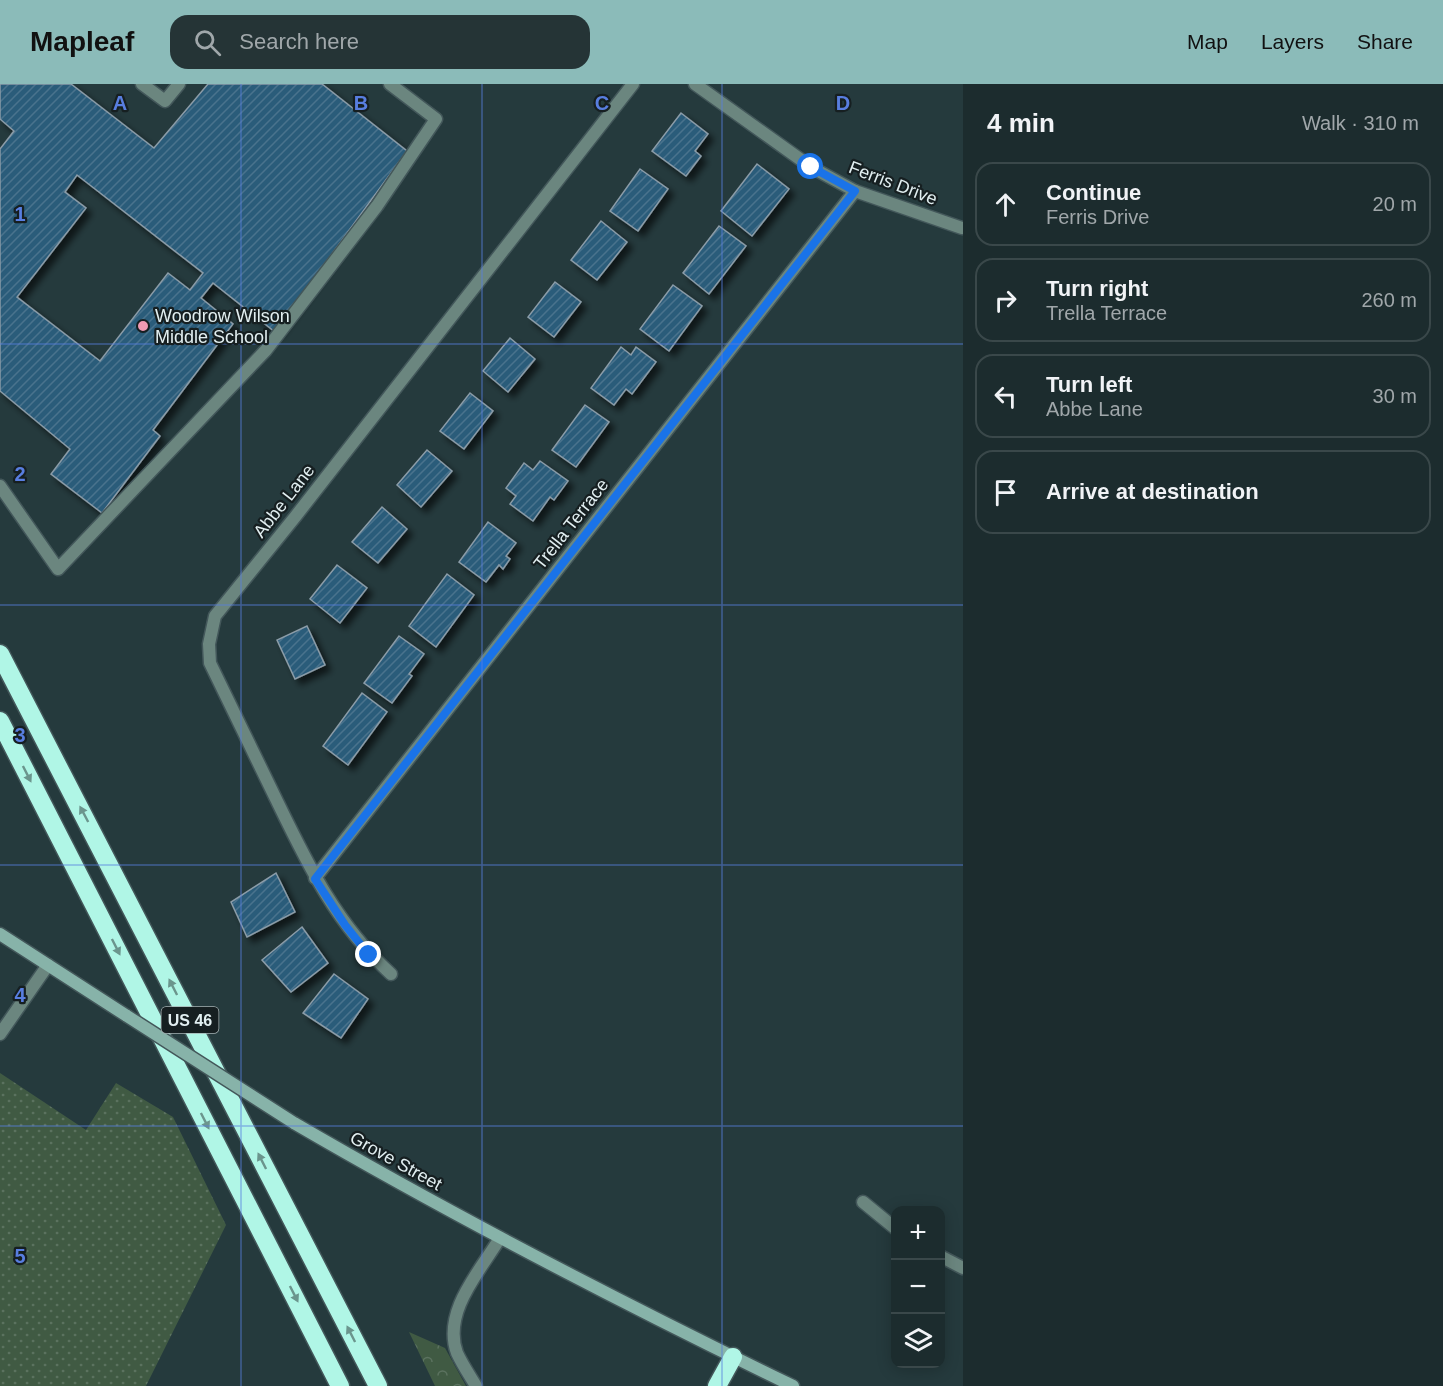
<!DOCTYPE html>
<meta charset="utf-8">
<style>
:root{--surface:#1c2c2e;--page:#253436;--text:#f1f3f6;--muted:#a0a7aa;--line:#3a484a;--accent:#8bbbb9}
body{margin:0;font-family:Arial,sans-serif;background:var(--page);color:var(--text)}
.controls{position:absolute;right:18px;bottom:18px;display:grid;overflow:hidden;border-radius:12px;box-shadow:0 3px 15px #0003}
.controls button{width:54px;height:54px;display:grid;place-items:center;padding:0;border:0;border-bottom:2px solid var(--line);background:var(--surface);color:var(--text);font:30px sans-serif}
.stop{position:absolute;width:18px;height:18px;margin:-14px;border:4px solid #1a73e8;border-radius:50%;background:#fff}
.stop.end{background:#1a73e8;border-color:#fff;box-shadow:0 2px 6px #0008}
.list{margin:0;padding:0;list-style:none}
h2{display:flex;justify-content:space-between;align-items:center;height:78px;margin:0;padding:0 24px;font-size:26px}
h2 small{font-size:20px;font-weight:400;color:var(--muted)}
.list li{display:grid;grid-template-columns:39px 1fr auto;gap:18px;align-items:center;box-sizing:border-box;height:84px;margin:0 12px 12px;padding:0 12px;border:2px solid var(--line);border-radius:18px}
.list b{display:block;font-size:22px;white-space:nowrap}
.list p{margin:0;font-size:20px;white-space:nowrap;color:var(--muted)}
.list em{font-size:20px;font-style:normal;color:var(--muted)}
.icon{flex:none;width:33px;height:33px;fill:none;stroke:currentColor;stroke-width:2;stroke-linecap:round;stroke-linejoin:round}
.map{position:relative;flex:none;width:963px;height:1302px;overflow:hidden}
header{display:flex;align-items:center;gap:36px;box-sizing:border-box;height:84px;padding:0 30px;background:var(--accent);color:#111}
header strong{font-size:28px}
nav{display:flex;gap:33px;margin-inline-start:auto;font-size:21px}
.search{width:420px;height:54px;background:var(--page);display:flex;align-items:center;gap:15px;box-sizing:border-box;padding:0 21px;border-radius:18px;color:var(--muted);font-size:22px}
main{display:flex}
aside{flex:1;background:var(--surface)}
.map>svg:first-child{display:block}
</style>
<header>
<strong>Mapleaf</strong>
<div class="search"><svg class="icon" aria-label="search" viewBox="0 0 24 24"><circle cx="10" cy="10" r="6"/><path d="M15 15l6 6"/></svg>Search here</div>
<nav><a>Map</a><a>Layers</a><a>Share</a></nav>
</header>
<main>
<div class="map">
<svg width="963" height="1302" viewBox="0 0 963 1302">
<defs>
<pattern id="grass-dots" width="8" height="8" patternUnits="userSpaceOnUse" patternTransform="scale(1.5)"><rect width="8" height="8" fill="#405a43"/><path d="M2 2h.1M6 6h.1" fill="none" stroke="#5b725f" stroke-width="1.8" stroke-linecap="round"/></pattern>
<pattern id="forest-crowns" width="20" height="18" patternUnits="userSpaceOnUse" patternTransform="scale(1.5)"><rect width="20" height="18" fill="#405a43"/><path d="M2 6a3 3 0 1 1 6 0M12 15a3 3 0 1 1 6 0" fill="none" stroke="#5b725f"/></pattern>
<pattern id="building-hatch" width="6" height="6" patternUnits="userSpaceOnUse" patternTransform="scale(1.5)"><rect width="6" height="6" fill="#2a5b7a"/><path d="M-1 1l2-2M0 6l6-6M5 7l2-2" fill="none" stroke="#49738d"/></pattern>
<filter id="shadow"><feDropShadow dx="5.5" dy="5.5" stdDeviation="3" flood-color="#0009"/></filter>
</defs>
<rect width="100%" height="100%" fill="#253a3d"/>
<polygon fill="url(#grass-dots)" points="0,989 86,1046 116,999 173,1033 226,1141 146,1302 0,1302"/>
<polygon fill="url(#forest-crowns)" points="409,1248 445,1264 466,1302 435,1302"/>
<g fill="url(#building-hatch)" stroke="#8b9ca8" stroke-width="1.5" fill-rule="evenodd" filter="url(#shadow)">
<path d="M0,0h71l83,64 54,-64h114l85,67 -132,181 -62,-49 -12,15 32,26 -80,106 7,6 -58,77 -51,-39 19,-25 -70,-58v-242l14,-18 -14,-12zM77,91l126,98 -13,17 -22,-17 -68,88 -83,-64 69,-89 -21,-16z"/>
<polygon points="681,29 708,50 695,67 701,72 686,92 652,67"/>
<polygon points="757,80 789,105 752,152 721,127"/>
<polygon points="640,85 668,105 638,147 610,127"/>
<polygon points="601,137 627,158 597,196 571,176"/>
<polygon points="719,142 746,162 709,210 683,189"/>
<polygon points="555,198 581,218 554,253 528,233"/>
<polygon points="673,201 702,222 669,267 640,245"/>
<polygon points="510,254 535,275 508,308 483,287"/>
<polygon points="621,263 631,271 636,263 656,278 632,310 626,305 614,321 591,304"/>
<polygon points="470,309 493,327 464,365 440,347"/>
<polygon points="585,321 609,338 576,383 552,366"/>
<polygon points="427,366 452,387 421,423 397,401"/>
<polygon points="540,377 568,397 554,416 550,413 533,437 510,420 516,412 506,404 524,379 533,386"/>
<polygon points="382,423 407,445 378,479 352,458"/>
<polygon points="488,438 516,459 506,472 510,475 503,485 499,481 486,498 459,478"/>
<polygon points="337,481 367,504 340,539 310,515"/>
<polygon points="447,490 474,511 436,563 409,542"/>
<polygon points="307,542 325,581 295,595 277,556"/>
<polygon points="399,552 424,570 409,590 412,592 392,619 364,599"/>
<polygon points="362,609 387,628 348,681 323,662"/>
<polygon points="276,789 295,828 247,853 231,818"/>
<polygon points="302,843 328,879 291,908 262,876"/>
<polygon points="334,890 368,915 341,954 303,929"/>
</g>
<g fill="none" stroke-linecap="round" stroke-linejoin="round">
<defs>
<g id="lane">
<polyline points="142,0 165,17 179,0"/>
<polyline points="0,402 58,485 266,266 377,122 436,35 390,0"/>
<polyline points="0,950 48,881"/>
<path d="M476,1302c-6,-10 -14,-22 -19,-33 -15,-41 23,-82 43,-115"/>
</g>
<g id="street">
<polyline points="695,0 811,83 855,107 962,144"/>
<polyline points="315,794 855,107"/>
<path d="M391,890c-55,-50 -83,-109 -115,-175 -22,-45 -44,-91 -66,-136l-1,-19 6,-28 80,-99 338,-433"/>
<polyline points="863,1118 896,1145"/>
<polyline points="940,1172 963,1184"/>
</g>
<g id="secondary">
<polyline points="0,850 127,932"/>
<path d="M294,1039c163,95 330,181 499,263"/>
</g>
<g id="highway">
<polyline points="0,570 378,1302"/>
<polyline points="0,637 340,1302"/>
<polyline points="717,1302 733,1273"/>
</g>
</defs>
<use href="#lane" stroke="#43575a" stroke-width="15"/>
<use href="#street" stroke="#43575a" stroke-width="15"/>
<use href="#secondary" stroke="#43575a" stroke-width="15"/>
<use href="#highway" stroke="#43575a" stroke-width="21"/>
<use href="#lane" stroke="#6b867f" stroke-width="12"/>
<use href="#street" stroke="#6b867f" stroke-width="12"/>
<use href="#secondary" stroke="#87b3a9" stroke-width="12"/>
<use href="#highway" stroke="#b0f6e6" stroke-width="18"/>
<defs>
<polyline id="secondary-bridge" points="127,932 294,1039"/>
</defs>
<use href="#secondary-bridge" stroke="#43575a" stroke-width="15" stroke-linecap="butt"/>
<use href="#secondary-bridge" stroke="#87b3a9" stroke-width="12"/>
</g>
<defs><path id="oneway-solid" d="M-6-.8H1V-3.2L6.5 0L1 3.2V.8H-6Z" transform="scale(1.5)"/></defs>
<g fill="#6b958d">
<use href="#oneway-solid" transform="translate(27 690) rotate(63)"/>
<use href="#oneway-solid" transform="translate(84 730) rotate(-118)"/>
<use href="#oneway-solid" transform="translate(116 863) rotate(63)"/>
<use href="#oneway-solid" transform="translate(173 903) rotate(-117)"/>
<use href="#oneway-solid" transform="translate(205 1037) rotate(63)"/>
<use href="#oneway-solid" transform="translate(262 1077) rotate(-117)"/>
<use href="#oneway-solid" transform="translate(294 1210) rotate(63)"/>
<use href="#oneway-solid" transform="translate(351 1250) rotate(-117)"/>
</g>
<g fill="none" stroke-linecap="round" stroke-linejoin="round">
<polyline stroke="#1a73e8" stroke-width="8" points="369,871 345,841 315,795 855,107 811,83"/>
</g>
<path fill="none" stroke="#587ee0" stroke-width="1.5" stroke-opacity="0.55" d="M241,0v1302M482,0v1302M722,0v1302M0,260h963M0,521h963M0,781h963M0,1042h963"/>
<circle fill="#f19ab3" stroke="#161f21" stroke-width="2" cx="143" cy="242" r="6"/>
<g text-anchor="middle" stroke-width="4.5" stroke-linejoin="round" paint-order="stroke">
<rect fill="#161f21" stroke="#a5b1b3" stroke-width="1.5" x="161.5" y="923" width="57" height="26" rx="4.5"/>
<g font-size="16" font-weight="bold" fill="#e2eff1">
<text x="190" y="942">US 46</text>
</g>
<g font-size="18" fill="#e2eff1" stroke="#161f21">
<text transform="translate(893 99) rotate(21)" y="6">Ferris Drive</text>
<text transform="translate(284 417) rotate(-52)" y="6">Abbe Lane</text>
<text transform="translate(571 440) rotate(-52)" y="6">Trella Terrace</text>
<text transform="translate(396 1077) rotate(29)" y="6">Grove Street</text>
</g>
<g font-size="18" fill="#e2eff1" stroke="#161f21" text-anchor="start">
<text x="155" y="238">Woodrow Wilson<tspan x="155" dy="21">Middle School</tspan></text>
</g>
</g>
<g font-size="20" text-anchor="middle" font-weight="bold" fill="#587ee0" stroke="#161f21" stroke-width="4.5" stroke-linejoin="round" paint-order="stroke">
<text x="120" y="26">A</text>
<text x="361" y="26">B</text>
<text x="602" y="26">C</text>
<text x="843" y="26">D</text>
<text x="20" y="137">1</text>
<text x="20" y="397">2</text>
<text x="20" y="658">3</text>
<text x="20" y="918">4</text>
<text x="20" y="1179">5</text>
</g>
</svg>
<div class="controls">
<button>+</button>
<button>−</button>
<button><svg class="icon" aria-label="layers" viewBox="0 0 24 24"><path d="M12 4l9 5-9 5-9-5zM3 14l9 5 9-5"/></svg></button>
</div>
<div class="stop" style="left:811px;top:83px"></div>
<div class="stop end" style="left:369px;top:871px"></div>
</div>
<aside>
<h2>4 min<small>Walk · 310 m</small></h2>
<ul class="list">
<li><svg class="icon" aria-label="ahead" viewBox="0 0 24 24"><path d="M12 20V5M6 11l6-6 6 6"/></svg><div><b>Continue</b><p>Ferris Drive</p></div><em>20 m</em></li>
<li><svg class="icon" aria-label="right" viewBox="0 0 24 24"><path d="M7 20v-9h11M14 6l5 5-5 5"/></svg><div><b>Turn right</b><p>Trella Terrace</p></div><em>260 m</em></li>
<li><svg class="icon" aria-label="left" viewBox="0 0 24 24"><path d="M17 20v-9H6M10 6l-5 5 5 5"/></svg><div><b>Turn left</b><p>Abbe Lane</p></div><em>30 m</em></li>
<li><svg class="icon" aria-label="arrive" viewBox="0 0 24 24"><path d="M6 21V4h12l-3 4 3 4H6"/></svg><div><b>Arrive at destination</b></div></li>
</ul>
</aside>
</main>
